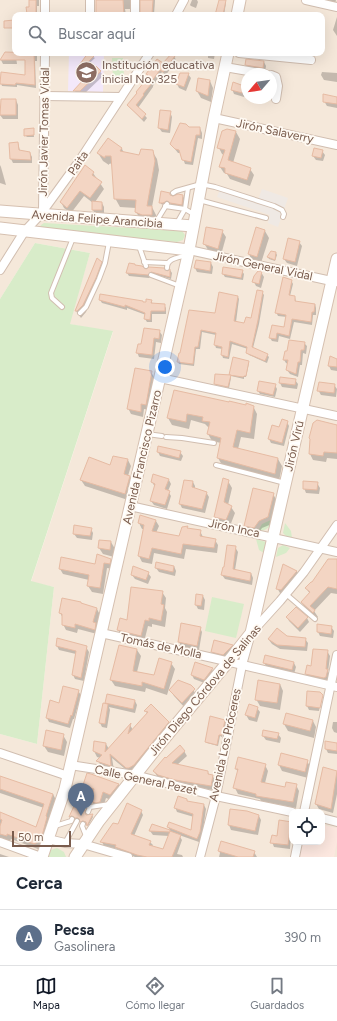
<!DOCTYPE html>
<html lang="es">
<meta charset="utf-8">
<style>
:root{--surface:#fff;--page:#f2f2f3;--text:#1f2937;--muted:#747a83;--line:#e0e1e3;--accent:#111827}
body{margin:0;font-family:Figtree,sans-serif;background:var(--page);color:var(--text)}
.controls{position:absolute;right:12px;bottom:12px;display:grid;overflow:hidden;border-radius:8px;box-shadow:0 4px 16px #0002}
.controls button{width:36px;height:36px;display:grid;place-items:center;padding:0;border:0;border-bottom:1px solid var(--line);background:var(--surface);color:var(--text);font:20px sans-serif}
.compass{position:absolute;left:241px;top:68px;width:36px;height:36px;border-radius:50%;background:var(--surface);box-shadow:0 4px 16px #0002;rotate:241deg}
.scale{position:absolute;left:12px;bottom:10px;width:59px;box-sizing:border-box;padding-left:4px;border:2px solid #7a5c4d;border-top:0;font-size:11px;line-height:14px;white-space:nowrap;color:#7a5c4d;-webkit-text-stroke:3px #fffaf3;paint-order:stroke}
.you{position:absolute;left:165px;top:367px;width:14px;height:14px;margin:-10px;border:3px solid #fff;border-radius:50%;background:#1a73e8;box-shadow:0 0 0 6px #1a73e833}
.badge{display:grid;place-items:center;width:26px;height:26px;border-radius:50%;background:var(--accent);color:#fff;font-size:13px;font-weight:700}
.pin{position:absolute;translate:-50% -33px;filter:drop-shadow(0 1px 2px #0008)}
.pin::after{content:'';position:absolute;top:21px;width:14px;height:12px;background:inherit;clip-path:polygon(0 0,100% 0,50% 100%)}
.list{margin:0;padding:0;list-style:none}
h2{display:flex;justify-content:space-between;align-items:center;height:52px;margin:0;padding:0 16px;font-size:17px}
h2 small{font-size:13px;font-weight:400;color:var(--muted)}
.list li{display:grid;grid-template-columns:26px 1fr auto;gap:12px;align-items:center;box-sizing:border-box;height:56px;padding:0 16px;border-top:1px solid var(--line)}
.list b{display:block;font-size:15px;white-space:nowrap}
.list p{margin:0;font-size:13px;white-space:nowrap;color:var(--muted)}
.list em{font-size:13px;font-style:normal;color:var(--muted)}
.icon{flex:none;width:22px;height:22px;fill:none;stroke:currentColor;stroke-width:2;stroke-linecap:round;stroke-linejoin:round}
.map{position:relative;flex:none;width:337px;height:857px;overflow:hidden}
.search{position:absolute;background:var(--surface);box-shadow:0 4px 16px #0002;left:12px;right:12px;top:12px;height:44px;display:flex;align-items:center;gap:10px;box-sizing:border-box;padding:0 14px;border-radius:8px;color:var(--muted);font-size:15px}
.sheet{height:108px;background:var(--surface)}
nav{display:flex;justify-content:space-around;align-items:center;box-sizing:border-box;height:56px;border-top:1px solid var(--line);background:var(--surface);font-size:11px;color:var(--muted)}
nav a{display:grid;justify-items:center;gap:2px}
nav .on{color:var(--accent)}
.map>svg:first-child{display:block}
</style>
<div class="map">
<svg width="337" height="857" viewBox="0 0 337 857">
<rect width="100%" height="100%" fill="#fdf6ec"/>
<path fill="#f5e8da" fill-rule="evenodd" d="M0,0h337v857h-337v-123l37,10 17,-157 -23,-5 82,-250 -44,-8 21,-71 -55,-10 -35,56zM15,15h307v38h-307zM247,74h24v24h-24zM292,812h30v30h-30z"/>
<polygon fill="#fde8e0" points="322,825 337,828 337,842 334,857 298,857 301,842 322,842"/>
<polygon fill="#efe9e4" points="221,187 258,200 262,189 288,198 278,227 268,223 270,215 217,197"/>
<polygon fill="#f3e8fa" points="69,53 104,53 103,92 68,91"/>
<g fill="#d8ecc9">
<polygon points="112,58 123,58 124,77 113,78"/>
<polygon points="44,223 182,231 185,235 183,240 177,242 39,229 41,225"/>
<polygon points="35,243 90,253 70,324 113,331 31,581 54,587 37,744 0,734 0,299"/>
<path d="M273,519c-3,8 -6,12 -15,12l4,-7z"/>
<polygon points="285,523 291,531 292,538 287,537 283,533"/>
<polygon points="256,539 266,542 264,553 259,550"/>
<polygon points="283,545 290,548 286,553 276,557 278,548"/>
<polygon points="212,597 244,604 236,638 205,631"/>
<polygon points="57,848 64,852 66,857 48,857 51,850"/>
</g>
<g fill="#0003">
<polygon points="30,0 39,0 39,6 37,6 37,15 28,15 28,14 30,8"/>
<polygon points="96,0 134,0 131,9 125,9 126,15 97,15"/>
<polygon points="141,0 155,0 154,15 143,15 142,12"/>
<polygon points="192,0 197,0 198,2 196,8 191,6 190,5"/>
<polygon points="220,0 225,1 226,3 224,15 216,15"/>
<polygon points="328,0 336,0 335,3"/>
<polygon points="337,17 337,36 333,30"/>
<polygon points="25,53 37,53 37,61 35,61 36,88 17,85 17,87 2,86 1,83 26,76"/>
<polygon points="172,53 179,53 177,56"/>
<polygon points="208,53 215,53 214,59 208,58"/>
<polygon points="88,54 95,58 81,71 78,68"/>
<polygon points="173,54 176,60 166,75 162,72 153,86 153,87 138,108 147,118 144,122 128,105 146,81 148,76 148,74 163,64"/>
<polygon points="16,57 17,64 3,64 1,60"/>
<polygon points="264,62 266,66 265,72 249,69 246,65"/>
<polygon points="100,71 103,76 83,95 77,95 75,91"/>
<polygon points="322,72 337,73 337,82 324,80 321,75"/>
<polygon points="188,74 191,78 186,91 179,88 177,84"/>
<polygon points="210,81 213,88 211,102 201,98 197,91"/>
<polygon points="244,87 246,92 244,97 234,94 232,89"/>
<polygon points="337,98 337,108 327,106 324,101"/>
<polygon points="16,100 18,105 18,119 3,119 0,115"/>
<polygon points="170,112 172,117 170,133 162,132 159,128"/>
<polygon points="189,128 200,128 202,133 202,139 198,138 193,165 185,164 181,153 178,153 171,144"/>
<polygon points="33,129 34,137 27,137 25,135"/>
<polygon points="236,132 240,139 233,163 250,169 254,175 250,186 230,179 227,174 224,173 220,167 224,155 222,154 219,148"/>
<polygon points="108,139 122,149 124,153 140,157 152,151 157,159 159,170 152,207 156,215 157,222 141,220 136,212 136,208 120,207 115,198 113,163 109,164 109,165 103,161 98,153"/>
<polygon points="18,143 20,151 30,153 32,157 32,163 13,163 11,159"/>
<polygon points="322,151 325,155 323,161 316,160 313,156"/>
<polygon points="0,165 1,167 6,185 0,183"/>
<polygon points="85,167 93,173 104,189 95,202 102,203 104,207 104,214 95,214 93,210 93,203 84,196 71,213 64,208 61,202"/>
<polygon points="170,196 183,196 184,198 183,206 172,205 169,202 164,205 161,204 160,202"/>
<polygon points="256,228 265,231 269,238 261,263 252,261 249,254"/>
<polygon points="222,231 226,237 221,255 208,250 204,243"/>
<polygon points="299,242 302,246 297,266 287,263 284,259"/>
<polygon points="276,253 277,255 275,261 269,259 268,257"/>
<polygon points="196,261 211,263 213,267 212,274 197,272 195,268"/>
<polygon points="101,263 105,269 86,312 81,318 76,311"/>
<polygon points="130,264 146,271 167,273 170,270 172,273 171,279 153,274 149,278 129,276 127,273"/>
<polygon points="242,271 244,274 243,280 225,277 223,274"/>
<polygon points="261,272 264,277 261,288 256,286 254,282"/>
<polygon points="291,280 293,284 290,296 295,297 296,302 315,304 316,308 316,315 313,315 312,325 294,322 290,339 279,336 278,342 272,341 270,338 273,326 284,328 287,317 278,316 276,312"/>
<polygon points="262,292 264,295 259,324 253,348 267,355 269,357 267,363 249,355 247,352 248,349 232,344 229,359 223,358 222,355 223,349 216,348 215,345 216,335 202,332 200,349 196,349 194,366 179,364 178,362 181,355 190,311 216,314 238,297 239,299 236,322 245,324 252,319"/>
<polygon points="100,300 143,303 151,301 153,304 164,305 166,308 166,314 152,314 152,322 147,322 145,319 146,315 127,308 127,310 102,303"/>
<polygon points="159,331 162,335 161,343 156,342 154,359 139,357 137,352 141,346"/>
<polygon points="304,343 307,346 306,354 303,353 302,365 300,365 298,377 290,374 287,370 288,364 286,363 284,360"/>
<polygon points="337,360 337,371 331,370 329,366"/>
<polygon points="248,362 249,363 246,377 244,377 244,379 231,376 230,374"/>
<polygon points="151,372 154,377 149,410 144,409 143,417 131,414 128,408"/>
<polygon points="230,376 231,378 229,388 216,385 215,384"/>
<polygon points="295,380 298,384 297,389 282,387 280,383"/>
<polygon points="275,385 277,389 275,397 260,394 258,391"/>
<polygon points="334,385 337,389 336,397 321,395 318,390"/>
<polygon points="230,404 253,406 257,414 254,439 241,437 238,449 278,459 282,466 279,481 222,465 218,458 221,443 212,441 208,434 209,428 205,424 191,420 189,429 172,425 168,418"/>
<polygon points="287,422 289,426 284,446 271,443 269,439"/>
<polygon points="337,426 337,459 327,458 326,462 313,460 310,454"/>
<polygon points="158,452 180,452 183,456 181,461 160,456"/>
<polygon points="128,460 131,466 128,476 133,483 128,500 85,486 81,480"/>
<polygon points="169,480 171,484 168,491 171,496 167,509 154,505 151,501 155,487 152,482"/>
<polygon points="228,481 232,488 228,505 231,507 235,513 230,526 219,523 215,517"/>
<polygon points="193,482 195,486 195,489 206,492 209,497 205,513 182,508 180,504"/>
<polygon points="317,483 320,488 319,494 306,493 304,488"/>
<polygon points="273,494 277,501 272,524 262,528 258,534 249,532 245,526"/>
<polygon points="156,521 159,526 156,533 180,537 187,527 188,529 200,531 203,537 215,540 218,545 217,553 186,549 184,559 154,553 152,564 142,562 139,556 144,529 142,529 139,523"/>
<polygon points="91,529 93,533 92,540 77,538 74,534"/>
<polygon points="111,542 115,549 114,557 103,554 99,548"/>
<polygon points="235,547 238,552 235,570 251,573 253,578 252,585 225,579 222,575"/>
<polygon points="110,560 114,566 113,569 107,568 103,594 92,592 88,586 89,580 63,574 60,569 96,565"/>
<polygon points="337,560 337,594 331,593 314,611 318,617 317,618 305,608 302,602 310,594 306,588"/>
<polygon points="174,566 176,571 175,576 159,572 156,568"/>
<polygon points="284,566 297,572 299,576 284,594 280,593 277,588"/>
<polygon points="148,573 151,577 148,584 135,579 132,575"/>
<polygon points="162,592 166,598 165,608 167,612 165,627 152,624 152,627 148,626 144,642 122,636 118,630"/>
<polygon points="197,595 203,596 205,600 204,610 198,609 196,605"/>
<polygon points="97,609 100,615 97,625 99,629 97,634 78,629 77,633 66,630 63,624 63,618 60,613"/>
<polygon points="287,617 307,618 309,622 300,632 289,621"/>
<polygon points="331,627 334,631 333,638 320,636 318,632"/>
<polygon points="200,628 202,632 199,650 181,646 179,642"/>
<polygon points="286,637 305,639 308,643 307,651 280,649 272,644 269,640"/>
<polygon points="57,646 86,647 89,652 84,681 75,679 73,675 76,654 59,650"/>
<polygon points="232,646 234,650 226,659 214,656 212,652"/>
<polygon points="137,650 141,656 137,672 155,676 171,663 175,669 167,695 146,688 145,692 115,686 111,680"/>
<polygon points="327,651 330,656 328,672 330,674 328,682 309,678 306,674"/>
<polygon points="264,663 294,663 296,667 294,674 267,667"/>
<polygon points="212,669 214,673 207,684 194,679 192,675"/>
<polygon points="280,684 283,691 280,710 260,706 256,699"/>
<polygon points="190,686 198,697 186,709 174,696 170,690"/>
<polygon points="78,691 81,695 74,719 73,719 70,728 49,722 47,718 59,704"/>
<polygon points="322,696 319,711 309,710 307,706"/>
<polygon points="135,701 137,705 135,713 109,707 110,710 107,728 102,727 100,723 108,705 107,703"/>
<polygon points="151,706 168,722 172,728 130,773 112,758 114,770 101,766 98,761 100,758 97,757 94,751 106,744 109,749 130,725 133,730 147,714 146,711"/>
<polygon points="257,708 260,712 257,722 249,720 246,715"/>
<polygon points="287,714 313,721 316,727 314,738 288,731 284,724"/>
<polygon points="225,721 226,723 222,737 220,736 218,746 207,743 206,742"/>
<polygon points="333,722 337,722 337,733 334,732 332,728"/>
<polygon points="278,734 281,738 280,743 266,740 263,736"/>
<polygon points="63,735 67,742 64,756 48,752 44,746"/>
<polygon points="337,744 337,754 328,753 326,749"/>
<polygon points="184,751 187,756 177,765 208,772 209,775 212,775 215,780 213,790 179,784 162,780 157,776 154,771"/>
<polygon points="307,761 311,768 308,778 282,771 279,765"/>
<polygon points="265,765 268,771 265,783 285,788 296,785 299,791 296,808 261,801 260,799 238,794 235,788 238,772 236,769"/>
<polygon points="324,768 337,772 337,794 333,813 319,809 316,804"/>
<polygon points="88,774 119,785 122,791 114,801 106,798 103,808 95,807 92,801 94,794 88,792 84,785"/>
<polygon points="0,777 53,794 56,800 41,847 38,849 11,839 10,841 0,838 0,814 36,829 44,808 0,793"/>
<polygon points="187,800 188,803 204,805 206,809 202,837 199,842 179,835 182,840 177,854 182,855 183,857 135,857 118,849 104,846 102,842 118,825 141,811 143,815 134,836 150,842 153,845 152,847 163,851 169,836 153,835 150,831 152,825 171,832 168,827 191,831 194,817 177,812 175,807"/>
<polygon points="75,807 86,816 92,815 93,817 88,826 87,823 85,822 82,823 80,819 77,820 74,817 71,818 70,817"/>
<polygon points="231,810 259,816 261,820 258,835 231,830 229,825"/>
<polygon points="292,823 290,849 274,847 272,842"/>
<polygon points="219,851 254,852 257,857 219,857 220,853"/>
<polygon points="0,854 9,857 0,857"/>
</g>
<g fill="#f3d5c3" stroke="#e6bba3">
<polygon points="29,0 36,0 36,14 27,14 26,7 29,7"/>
<polygon points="96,0 123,0 124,15 96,13"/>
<polygon points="140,0 153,0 152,14 140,13"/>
<polygon points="219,0 226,0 223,15 215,15"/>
<polygon points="14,20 14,28 4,28 4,21"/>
<polygon points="5,52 34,53 35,85 16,83 15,85 0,84 1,72 25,75 25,60 0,60"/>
<polygon points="88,53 95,55 80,70 77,68"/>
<polygon points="172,53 175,56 163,72 160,70 151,82 152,83 143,94 144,95 136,105 146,114 142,119 127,105 137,93 136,92 145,81 144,80 148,75 146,74 157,59 163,63"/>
<polygon points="246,59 264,61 263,68 245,65"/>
<polygon points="96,66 101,71 80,91 73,91"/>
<polygon points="180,73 189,73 184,87 176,84"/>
<polygon points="198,78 210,80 208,96 196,91"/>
<polygon points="233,82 244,86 242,93 231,90"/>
<polygon points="323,94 337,97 337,104 323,102"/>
<polygon points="1,99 16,99 16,115 0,115"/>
<polygon points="160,110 171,111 168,130 158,128"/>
<polygon points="180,123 186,124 189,127 200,127 200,135 196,135 191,162 182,160 179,150 175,149 170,144"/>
<polygon points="34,128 34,135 24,136 24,129"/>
<polygon points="227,129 236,131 228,160 251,168 247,180 225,173 225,168 219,167 225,150 217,148 222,131"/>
<polygon points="108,138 122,148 120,151 139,155 141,149 153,150 155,161 147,206 152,206 152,215 142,215 135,212 136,200 114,199 111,156 105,156 105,158 97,153"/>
<polygon points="18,142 19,150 30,152 31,160 10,159 9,143"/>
<polygon points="314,148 323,150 321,158 312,156"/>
<polygon points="85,165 94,172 92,175 102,182 90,198 80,191 67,208 60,202"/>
<polygon points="161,191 170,193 170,195 173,196 178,194 183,195 182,205 170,203 167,201 163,203 159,203"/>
<polygon points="92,201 102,202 102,210 92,210"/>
<polygon points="206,227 223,230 218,249 203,244"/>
<polygon points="256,227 265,230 257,257 248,254"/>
<polygon points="288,238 300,241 295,262 283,259"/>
<polygon points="271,251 276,252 275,260 267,257"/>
<polygon points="97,258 102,262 96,278 83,305 77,311 75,311"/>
<polygon points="196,260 211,262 210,271 194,268"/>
<polygon points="129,263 135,264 135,265 142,266 146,269 149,267 164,268 167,271 170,269 170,277 151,272 148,275 126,273"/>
<polygon points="223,267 243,270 241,278 222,274"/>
<polygon points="258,271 262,271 259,284 252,282 254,276"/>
<polygon points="283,277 292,280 289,295 295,296 295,301 315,304 314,312 312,312 311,322 292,319 289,336 277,333 276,339 269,338 272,325 284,327 286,315 275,313"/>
<polygon points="257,290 263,291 258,320 252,347 268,354 265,361 246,353 247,347 230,341 228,357 221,355 222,347 214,345 216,333 201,330 198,347 195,347 193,364 177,362 179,353 180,353 189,310 215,313 219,292 238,296 234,321 244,323 246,317 251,318"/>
<polygon points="100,294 143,301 143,302 146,302 146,299 152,300 151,303 165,304 165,311 151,311 150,320 144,319 145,313 125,305 125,307 99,300"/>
<polygon points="144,328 160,330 159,339 154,338 152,355 136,353 138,344 141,344"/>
<polygon points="289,340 305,342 304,350 301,350 300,362 298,362 296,374 286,370 288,360 283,360 285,351 287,351"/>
<polygon points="330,356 337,359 337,367 328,366"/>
<polygon points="233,357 249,361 246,376 244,376 243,377 229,375"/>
<polygon points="135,368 152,371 146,405 141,404 141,412 127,409"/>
<polygon points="215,374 231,375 228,387 214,384"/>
<polygon points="280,377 296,379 295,385 279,383"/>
<polygon points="259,381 276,384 273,395 257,391"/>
<polygon points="319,382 335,384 334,393 317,391"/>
<polygon points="174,390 229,402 229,401 246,405 246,403 254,406 250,433 237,430 233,447 278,458 275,474 217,458 221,438 207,434 210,422 202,421 203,417 187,414 186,422 167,418"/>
<polygon points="282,419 288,421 282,443 268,439 272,425 279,427"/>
<polygon points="317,420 337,425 337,453 324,452 323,456 309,454 310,439 309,438 313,423"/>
<polygon points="158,446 181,451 179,458 157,452"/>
<polygon points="113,456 128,459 124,474 130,476 125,494 80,480 89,457 110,465"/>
<polygon points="153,474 169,479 165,489 170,491 165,505 150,501 155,484 151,482"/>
<polygon points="223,478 229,480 224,502 232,506 226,520 214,517"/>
<polygon points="184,480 193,481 192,487 207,492 202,509 179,504"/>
<polygon points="303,481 318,482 317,490 303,489"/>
<polygon points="253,488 274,493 268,517 259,521 254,528 244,526"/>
<polygon points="140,515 156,520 152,531 179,536 182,527 188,526 187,528 201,530 200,536 216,539 214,548 183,544 181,554 152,548 149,559 138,556 144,525 138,523"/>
<polygon points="74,525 92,528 90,536 73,534"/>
<polygon points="99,540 111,541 110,550 98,548"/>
<polygon points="227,545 236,546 233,569 251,573 250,581 221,575 223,567 224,567"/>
<polygon points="97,554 111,559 110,564 104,563 100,588 87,586 89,575 59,569 61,557 95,564"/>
<polygon points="328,559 337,559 337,589 328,587 310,606 315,610 313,613 301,602 310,592 305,588 311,582 312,582"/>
<polygon points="156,562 174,566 173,572 155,568"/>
<polygon points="283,564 297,571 281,590 276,589"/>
<polygon points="133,566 149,572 146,580 131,575"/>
<polygon points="131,587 163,591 161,604 164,605 161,621 149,618 149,621 145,620 141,636 117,630 120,618 127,620"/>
<polygon points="196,594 203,595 201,606 195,605"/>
<polygon points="62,598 81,602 81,603 97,608 93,622 96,623 95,630 75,624 75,628 62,625 62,614 59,613"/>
<polygon points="296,607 308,617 298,628 286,617"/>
<polygon points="181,623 201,627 197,646 178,642"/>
<polygon points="317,624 332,626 331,634 317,632"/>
<polygon points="277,628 287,636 306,638 305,647 277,645 268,639"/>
<polygon points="57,638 87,646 81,678 72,675 76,651 56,646"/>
<polygon points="214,640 233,645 223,655 211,652"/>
<polygon points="119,645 137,649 133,671 154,675 159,658 172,662 164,689 142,682 142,686 110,680"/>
<polygon points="313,649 328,650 326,669 328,669 326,677 324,678 305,674 307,665 311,666"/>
<polygon points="265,655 294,662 292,670 263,663"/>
<polygon points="195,662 213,668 204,680 191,675"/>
<polygon points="178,680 191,685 195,689 182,703 169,690"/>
<polygon points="258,680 280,684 277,703 255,700"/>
<polygon points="63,686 79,690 72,716 71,715 68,724 46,718 50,700 59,703"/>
<polygon points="307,691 320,692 323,695 320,708 306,706"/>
<polygon points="107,694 135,700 133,709 105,703"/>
<polygon points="103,703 108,704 105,724 99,723"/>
<polygon points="151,704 169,722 134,765 129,768 126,768 110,754 111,766 96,761 102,755 93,751 94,741 106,743 105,752 131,723 128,734 148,712 144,711"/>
<polygon points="249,704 258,707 255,718 245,715"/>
<polygon points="286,713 313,720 310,731 283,724"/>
<polygon points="210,716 225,720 222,735 219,735 217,745 205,742"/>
<polygon points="46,730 64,734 61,750 43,746"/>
<polygon points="263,730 279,733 277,739 262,736"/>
<polygon points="325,741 337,743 337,751 325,749"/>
<polygon points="180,745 185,751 172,763 208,771 208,774 213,775 211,786 175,780 158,775 153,771 165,757 166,758"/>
<polygon points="281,753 308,760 305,772 278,765"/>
<polygon points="238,757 266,764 261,782 285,787 286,782 297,784 293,802 256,796 256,794 233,788 238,769 235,769"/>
<polygon points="323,767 337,771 331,809 315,804"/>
<polygon points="87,773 91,774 119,784 110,795 103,792 100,802 96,803 90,801 94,789 83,785"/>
<polygon points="0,776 53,794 46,816 47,817 42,836 40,836 38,842 34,844 7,834 7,836 0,834 0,826 2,820 0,819 0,812 36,827 44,804 0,789"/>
<polygon points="178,796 187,799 187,801 204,804 200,832 197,839 167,827 169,822 191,830 193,814 174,808"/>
<polygon points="127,803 142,810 131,834 151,841 149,845 163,849 170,831 181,835 172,857 147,857 137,855 115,847 116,845 100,842 113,823 118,824"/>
<polygon points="74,806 85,810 86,815 93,814 87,826 86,822 83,821 80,822 78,818 75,818 72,816 69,817"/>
<polygon points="230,809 247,811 259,815 255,831 228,825"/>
<polygon points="279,820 292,822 292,829 290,829 288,845 270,843 272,835 277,836"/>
<polygon points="152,824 170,830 170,832 149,831"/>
<polygon points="221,841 255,851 253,857 238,857 218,851"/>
</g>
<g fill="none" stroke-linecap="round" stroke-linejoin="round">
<defs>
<g id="lane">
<polyline points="188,188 185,209 195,215"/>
<polyline points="173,193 176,191 201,184 215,187 274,206 282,210 284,214 283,217"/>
<polyline points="199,200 266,218"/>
<polyline points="165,206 185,209 177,223"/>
<polyline points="156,222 167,204"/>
<polyline points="139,246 146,266"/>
<polyline points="144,262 167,263"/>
<path d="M167,268c0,-10 11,-10 20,-13"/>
<polyline points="151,275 180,286"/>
<polyline points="62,307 52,298 51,293 73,238"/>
<polyline points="80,313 86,307 99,279 105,263 109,242"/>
<polyline points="147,434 162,436"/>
<polyline points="166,437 182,438 214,443"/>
<polyline points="216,465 285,483"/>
<polyline points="286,594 315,619"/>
<polyline points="66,791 79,802 90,807"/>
<polyline points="88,812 90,807 110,804"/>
<polyline points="83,824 82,826 86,836"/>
<polyline points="55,826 71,821 72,819"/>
<polyline points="65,843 77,821"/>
</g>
<g id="street">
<polyline points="306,0 337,7"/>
<polyline points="45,15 45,0"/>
<polyline points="90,15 90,0"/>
<polyline points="135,15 135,0"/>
<polyline points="176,15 184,0"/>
<polyline points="239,53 311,60"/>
<polyline points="225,67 265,74"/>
<polyline points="271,75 276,77 278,86 276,99"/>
<polyline points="44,96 121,97"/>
<polyline points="214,118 337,145"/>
<polyline points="43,211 45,53"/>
<polyline points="189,250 336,282"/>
<polyline points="0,270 24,232 40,215 80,160 150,53"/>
<polyline points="160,378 337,416"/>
<polyline points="130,506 337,552"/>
<polyline points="101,633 213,658 337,687"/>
<polyline points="0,753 68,776"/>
<polyline points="70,765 135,775 216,796 292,812"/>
<polyline points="304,812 337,655"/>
<polyline points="322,818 337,822"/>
<polyline points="48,839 65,843 83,844 128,857"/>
<polyline points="0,842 41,857"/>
<polyline points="200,857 216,796 242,665 251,633 280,601 304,572 337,525"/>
<polyline points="295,857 298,842"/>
</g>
<g id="secondary">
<polyline points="237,15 240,0"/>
<polyline points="0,211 193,226"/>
<polyline points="0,228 189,250"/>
<polyline points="42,857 65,789 75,746 188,255 214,118 228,53"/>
<polyline points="75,857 99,821 159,745 228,662 251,633 337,259"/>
</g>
</defs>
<use href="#lane" stroke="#d1beb0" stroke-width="6"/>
<use href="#street" stroke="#d1beb0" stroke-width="10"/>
<use href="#secondary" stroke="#d6c0b0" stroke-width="13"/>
<use href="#lane" stroke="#fff" stroke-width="4"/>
<use href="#street" stroke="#fff" stroke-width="8"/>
<use href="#secondary" stroke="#fff" stroke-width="11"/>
</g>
<defs>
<symbol id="school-disc" viewBox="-11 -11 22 22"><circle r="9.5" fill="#8d6e63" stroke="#fffaf3"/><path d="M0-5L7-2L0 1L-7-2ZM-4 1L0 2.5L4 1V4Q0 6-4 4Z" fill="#fff"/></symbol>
</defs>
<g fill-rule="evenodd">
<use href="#school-disc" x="74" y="60" width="25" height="25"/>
</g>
<g text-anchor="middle" stroke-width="3.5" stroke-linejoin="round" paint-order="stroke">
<g font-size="12" fill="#785e54" stroke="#fffaf3" text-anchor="start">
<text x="102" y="69">Institución educativa<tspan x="102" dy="14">inicial No. 325</tspan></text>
</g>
<g font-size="12" fill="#7a5c4d" stroke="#fffaf3">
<text transform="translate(275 131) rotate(12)" y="4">Jirón Salaverry</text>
<text transform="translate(44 132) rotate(-89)" y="4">Jirón Javier Tomas Vidal</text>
<text transform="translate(78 163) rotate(-56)" y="4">Paita</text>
<text transform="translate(97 219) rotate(4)" y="4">Avenida Felipe Arancibia</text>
<text transform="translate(263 266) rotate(12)" y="4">Jirón General Vidal</text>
<text transform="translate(294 446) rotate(-77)" y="4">Jirón Virú</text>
<text transform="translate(142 457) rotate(-77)" y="4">Avenida Francisco Pizarro</text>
<text transform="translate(234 528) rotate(12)" y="4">Jirón Inca</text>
<text transform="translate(161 646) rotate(12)" y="4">Tomás de Molla</text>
<text transform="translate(205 690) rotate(-50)" y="4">Jirón Diego Córdova de Salinas</text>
<text transform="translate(225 745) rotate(-78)" y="4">Avenida Los Próceres</text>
<text transform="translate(146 780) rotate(12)" y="4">Calle General Pezet</text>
</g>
</g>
</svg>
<div class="controls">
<button><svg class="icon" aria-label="locate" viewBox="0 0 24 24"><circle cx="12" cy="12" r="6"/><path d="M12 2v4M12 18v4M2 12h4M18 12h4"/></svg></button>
</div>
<svg class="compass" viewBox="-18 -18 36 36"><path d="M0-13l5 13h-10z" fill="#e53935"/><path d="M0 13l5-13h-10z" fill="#747a83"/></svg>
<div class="scale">50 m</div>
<div class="you"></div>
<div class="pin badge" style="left:81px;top:816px;background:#5c6f8a">A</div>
<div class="search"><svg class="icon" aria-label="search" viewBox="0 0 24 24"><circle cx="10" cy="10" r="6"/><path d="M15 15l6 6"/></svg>Buscar aquí</div>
</div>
<section class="sheet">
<h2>Cerca<small></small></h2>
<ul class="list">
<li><span class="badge" style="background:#5c6f8a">A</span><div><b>Pecsa</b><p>Gasolinera</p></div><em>390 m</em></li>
</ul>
</section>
<nav>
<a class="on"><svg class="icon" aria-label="map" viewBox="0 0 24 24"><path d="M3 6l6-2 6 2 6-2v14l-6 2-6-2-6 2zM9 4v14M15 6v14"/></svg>Mapa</a>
<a><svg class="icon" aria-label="directions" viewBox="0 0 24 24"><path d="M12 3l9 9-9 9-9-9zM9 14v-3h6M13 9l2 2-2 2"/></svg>Cómo llegar</a>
<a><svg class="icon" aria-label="saved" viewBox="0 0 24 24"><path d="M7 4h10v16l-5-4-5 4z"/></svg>Guardados</a>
</nav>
